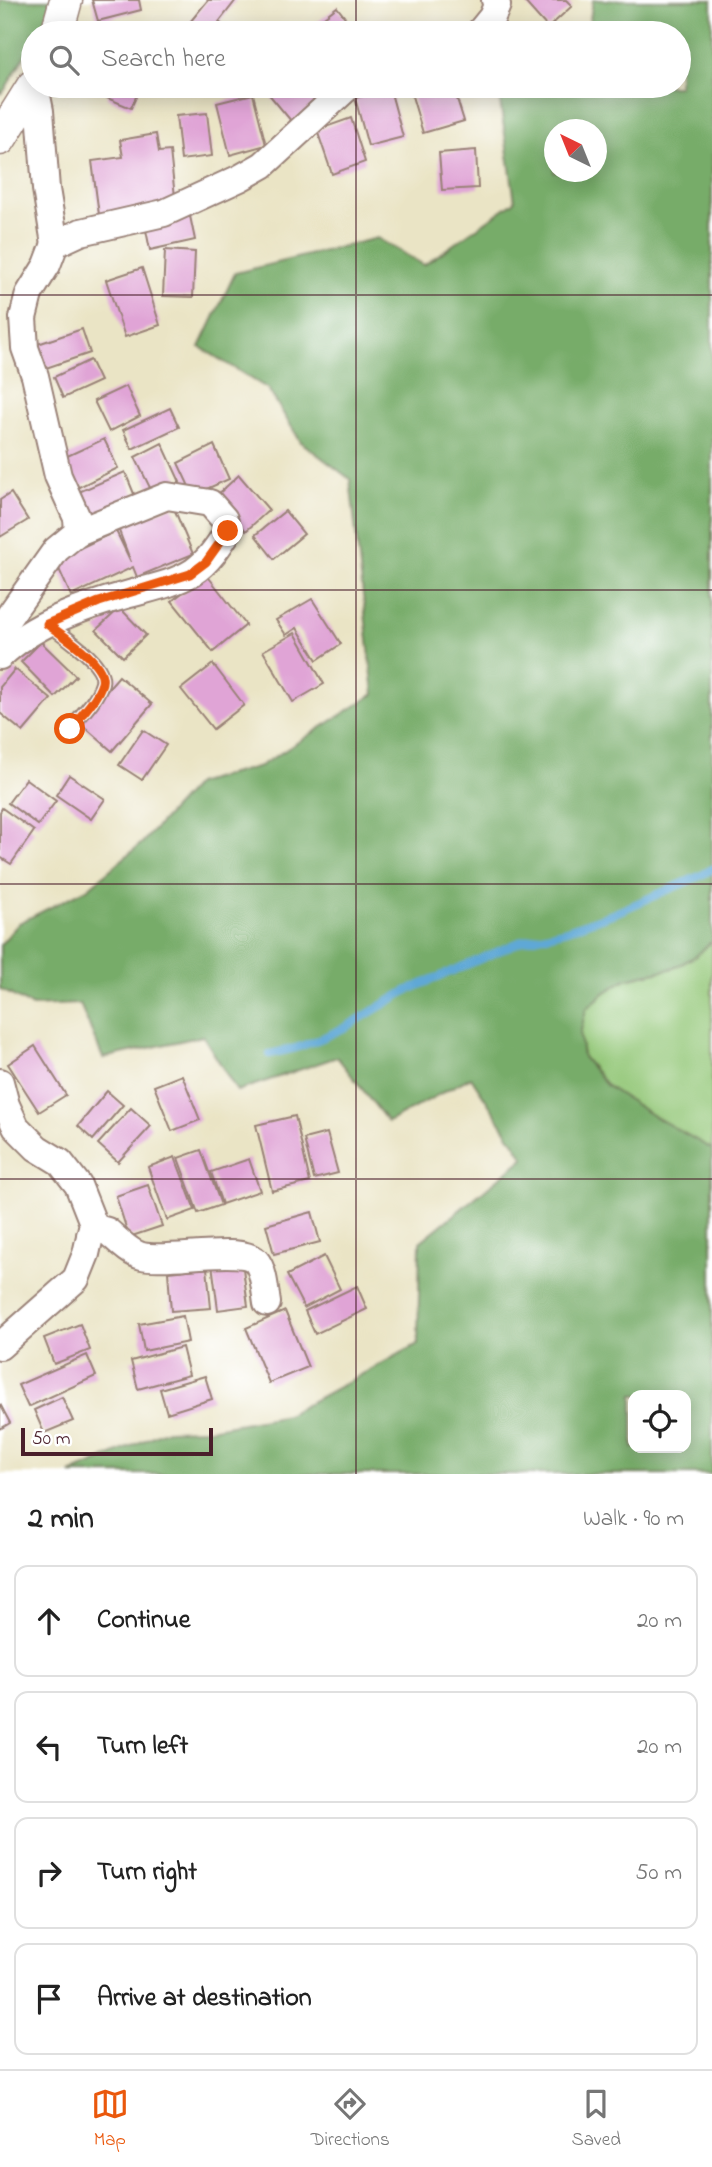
<!DOCTYPE html>
<meta charset="utf-8">
<style>
:root{--surface:#fff;--page:#f2f2f2;--text:#222;--muted:#767676;--line:#e0e0e0;--accent:#ea580c}
body{margin:0;font-family:"Indie Flower",sans-serif;background:var(--page);color:var(--text)}
.controls{position:absolute;right:21px;bottom:21px;display:grid;overflow:hidden;border-radius:14px;box-shadow:0 4px 18px #0003}
.controls button{width:63px;height:63px;display:grid;place-items:center;padding:0;border:0;border-bottom:2px solid var(--line);background:var(--surface);color:var(--text);font:35px sans-serif}
.compass{position:absolute;left:544px;top:119px;width:63px;height:63px;border-radius:50%;background:var(--surface);box-shadow:0 4px 18px #0003;rotate:317deg}
.scale{position:absolute;left:21px;bottom:18px;width:192px;box-sizing:border-box;padding-left:7px;border:4px solid #4a1f2b;border-top:0;font-size:19px;line-height:24px;white-space:nowrap;color:#4a1f2b;-webkit-text-stroke:5px #fff;paint-order:stroke}
.stop{position:absolute;width:21px;height:21px;margin:-16px;border:5px solid #ea580c;border-radius:50%;background:#fff}
.stop.end{background:#ea580c;border-color:#fff;box-shadow:0 2px 7px #0008}
.list{margin:0;padding:0;list-style:none}
h2{display:flex;justify-content:space-between;align-items:center;height:91px;margin:0;padding:0 28px;font-size:30px}
h2 small{font-size:23px;font-weight:400;color:var(--muted)}
.list li{display:grid;grid-template-columns:46px 1fr auto;gap:21px;align-items:center;box-sizing:border-box;height:112px;margin:0 14px 14px;padding:0 14px;border:2px solid var(--line);border-radius:14px}
.list b{display:block;font-size:26px;white-space:nowrap}
.list em{font-size:23px;font-style:normal;color:var(--muted)}
.icon{flex:none;width:38px;height:38px;fill:none;stroke:currentColor;stroke-width:2;stroke-linecap:round;stroke-linejoin:round}
.map{position:relative;flex:none;width:712px;height:1474px;overflow:hidden}
.search{position:absolute;background:var(--surface);box-shadow:0 4px 18px #0003;left:21px;right:21px;top:21px;height:77px;display:flex;align-items:center;gap:18px;box-sizing:border-box;padding:0 24px;border-radius:38px;color:var(--muted);font-size:26px}
.sheet{height:595px;background:var(--surface)}
nav{display:flex;justify-content:space-around;align-items:center;box-sizing:border-box;height:98px;border-top:2px solid var(--line);background:var(--surface);font-size:19px;color:var(--muted)}
nav a{display:grid;justify-items:center;gap:4px}
nav .on{color:var(--accent)}
.map>svg:first-child{display:block}
</style>
<div class="map">
<svg width="712" height="1474" viewBox="0 0 712 1474">
<rect width="100%" height="100%" fill="#fff"/>
<filter id="ink" filterUnits="userSpaceOnUse"><feTurbulence type="fractalNoise" baseFrequency=".0143" numOctaves="2"/><feDisplacementMap in="SourceGraphic" scale="14" xChannelSelector="R" yChannelSelector="G"/><feConvolveMatrix kernelMatrix="1 2 1 2 8 2 1 2 1" color-interpolation-filters="sRGB"/></filter>
<filter id="wash" filterUnits="userSpaceOnUse"><feTurbulence type="fractalNoise" baseFrequency=".00686" numOctaves="4" result="noise"/><feDisplacementMap in="SourceGraphic" scale="28" xChannelSelector="R" yChannelSelector="G"/><feGaussianBlur stdDeviation="1.57" result="paint"/><feColorMatrix in="noise" values="0 0 0 0 0 0 0 0 0 0 0 0 0 0 0 0 0 1.4 0 .05"/><feComposite in="paint" operator="in"/></filter>
<g filter="url(#wash)">
<rect width="100%" height="100%" fill="#eae4c5"/>
<polygon fill="#94c879" stroke="#6f7452" stroke-width="2" points="712,941 712,1149 650,1114 607,1086 583,1057 580,1034 586,1009 604,993 626,979 674,968 696,956"/>
<g fill="#77ac69" stroke="#60664a" stroke-width="2" fill-rule="evenodd">
<polygon points="0,0 51,0 51,11 38,33 33,33 33,41 4,91 0,94"/>
<path d="M593,0h119v941l-16,15 -22,12 -48,11 -22,14 -18,16 -6,25 3,23 24,29 43,28 62,35v325h-642l97,-44 42,-1 78,-14 131,-71 2,-102 104,-84 -53,-81 -83,45 -51,-65 -100,34 -34,-55 -100,22 -23,-54 -48,2 -32,-17v-44l19,-22 68,-34 55,-46 54,-59 64,-18 114,-72 -24,-215 -49,-37 -33,-53 -68,-42 35,-74 142,-35 47,27 91,-64 -17,-113 4,-2h177v-53h-91zM554,130h42v42h-42zM686,1395v53h-53v-53z"/>
</g>
<g fill="none" stroke-linecap="round" stroke-linejoin="round">
<polyline stroke="#5fa8d6" stroke-width="8" points="270,1054 296,1048 320,1039 346,1027 406,991 522,941 567,930 615,913 702,875 712,869"/>
</g>
<g id="blocks">
<g fill="#e0a4d6">
<polygon points="92,0 139,0 141,10 98,21"/>
<polygon points="208,0 236,0 219,22 232,33 181,33"/>
<polygon points="523,0 566,0 572,6 548,28"/>
<polygon points="337,7 357,33 307,33 306,31"/>
<polygon points="112,86 141,86 131,108 107,98"/>
<polygon points="262,86 322,86 328,93 292,122"/>
<polygon points="409,86 453,86 464,121 423,133"/>
<polygon points="390,89 403,137 368,146 355,98"/>
<polygon points="253,94 266,145 230,155 217,103"/>
<polygon points="207,113 212,156 181,160 176,116"/>
<polygon points="351,118 365,162 332,174 317,130"/>
<polygon points="156,134 159,152 170,151 176,206 99,215 92,161 123,157 120,140"/>
<polygon points="476,150 478,188 442,190 439,153"/>
<polygon points="190,216 195,240 150,250 145,225"/>
<polygon points="165,250 195,252 193,297 163,296"/>
<polygon points="142,268 160,325 125,337 106,280"/>
<polygon points="82,329 90,353 46,368 38,344"/>
<polygon points="90,360 100,381 63,398 54,377"/>
<polygon points="126,386 140,416 109,432 94,401"/>
<polygon points="170,408 179,427 132,449 123,430"/>
<polygon points="104,439 118,468 77,488 63,458"/>
<polygon points="162,443 180,482 154,496 135,457"/>
<polygon points="214,445 229,479 193,495 178,463"/>
<polygon points="125,472 137,501 86,523 74,494"/>
<polygon points="239,475 269,510 246,531 215,497"/>
<polygon points="11,493 28,520 0,537 0,500"/>
<polygon points="173,506 193,554 137,577 133,567 71,596 55,560 116,531 131,562 118,528"/>
<polygon points="285,511 304,534 274,559 255,535"/>
<polygon points="206,574 246,625 213,652 172,601"/>
<polygon points="312,599 341,644 317,660 297,628 286,635 276,620"/>
<polygon points="120,608 146,635 123,657 96,630"/>
<polygon points="295,633 324,684 293,702 263,651"/>
<polygon points="41,642 76,676 55,697 21,662"/>
<polygon points="213,664 244,705 213,729 181,689"/>
<polygon points="15,669 51,699 23,732 0,713 0,687"/>
<polygon points="119,676 152,704 112,751 79,722"/>
<polygon points="143,730 166,745 142,780 119,765"/>
<polygon points="69,775 105,799 91,819 56,795"/>
<polygon points="26,779 56,801 38,825 8,803"/>
<polygon points="2,808 34,831 11,864 0,857 0,812"/>
<polygon points="35,1046 66,1095 39,1112 8,1064"/>
<polygon points="182,1075 200,1120 172,1131 154,1086"/>
<polygon points="107,1091 123,1105 93,1140 78,1126"/>
<polygon points="131,1108 151,1126 118,1162 98,1144"/>
<polygon points="295,1116 310,1182 272,1191 256,1125"/>
<polygon points="327,1133 338,1173 314,1179 304,1139"/>
<polygon points="201,1150 221,1205 198,1213 178,1158"/>
<polygon points="175,1157 195,1210 167,1220 148,1167"/>
<polygon points="249,1159 260,1191 222,1204 211,1172"/>
<polygon points="148,1185 162,1226 129,1237 116,1196"/>
<polygon points="312,1212 320,1242 274,1254 266,1225"/>
<polygon points="324,1256 340,1289 304,1308 287,1275"/>
<polygon points="242,1261 248,1306 218,1310 212,1264"/>
<polygon points="207,1268 211,1308 171,1311 168,1272"/>
<polygon points="357,1286 367,1309 315,1334 305,1311"/>
<polygon points="285,1311 308,1367 269,1383 246,1328"/>
<polygon points="183,1316 188,1342 144,1351 139,1324"/>
<polygon points="80,1324 90,1350 54,1364 44,1338"/>
<polygon points="182,1347 189,1375 138,1389 131,1361"/>
<polygon points="87,1355 96,1376 28,1407 18,1385"/>
<polygon points="205,1376 212,1399 167,1413 160,1389"/>
<polygon points="62,1397 73,1421 44,1433 34,1410"/>
<polygon points="0,1404 10,1423 0,1429"/>
</g>
</g>
</g>
<g filter="url(#ink)">
<use href="#blocks" fill-opacity="0" stroke="#9a8278" stroke-width="2"/>
<g fill="none" stroke-linecap="round" stroke-linejoin="round">
<defs>
<path id="service" d="M48,624c14,11 59,39 54,59 -5,17 -21,32 -32,45"/>
<g id="minor">
<polyline points="479,33 492,17 497,5 495,0"/>
<polyline points="35,86 40,111 46,189 55,244"/>
<polyline points="0,629 56,550 78,532 77,518 58,476 35,376 25,348 23,318 29,294 47,265 55,244 81,232 164,213 240,178 263,165 349,86"/>
<path d="M0,656c33,-32 82,-49 126,-61 21,-6 48,-11 67,-23 15,-10 25,-25 35,-41l-4,-12 -14,-16 -43,-7 -89,36"/>
<polyline points="0,1082 6,1105 16,1127 37,1148 60,1162 78,1185 93,1223 86,1254 76,1279 0,1346"/>
<path d="M90,1236l10,-7 7,2c10,8 22,22 35,25 26,6 99,-11 114,5 8,9 9,30 11,42"/>
</g>
<g id="tertiary">
<polyline points="57,33 66,0"/>
<polyline points="0,139 33,86"/>
</g>
</defs>
<use href="#service" stroke="#9a8278" stroke-width="16"/>
<use href="#minor" stroke="#9a8278" stroke-width="30"/>
<use href="#tertiary" stroke="#9a8278" stroke-width="35"/>
<use href="#service" stroke="#fff" stroke-width="12"/>
<use href="#minor" stroke="#fff" stroke-width="26"/>
<use href="#tertiary" stroke="#fff" stroke-width="32"/>
</g>
</g>
<g fill="none" stroke-linecap="round" stroke-linejoin="round" filter="url(#ink)">
<path stroke="#ea580c" stroke-width="9" d="M70,729c11,-14 27,-29 32,-46 5,-20 -40,-48 -55,-59l52,-22 91,-28 16,-12 22,-31"/>
</g>
<path fill="none" stroke="#4a1f2b" stroke-width="2" stroke-opacity="0.55" d="M356,0v33M356,86v1388M0,295h712M0,590h712M0,884h712M0,1179h712"/>
</svg>
<div class="controls">
<button><svg class="icon" aria-label="locate" viewBox="0 0 24 24"><circle cx="12" cy="12" r="6"/><path d="M12 2v4M12 18v4M2 12h4M18 12h4"/></svg></button>
</div>
<svg class="compass" viewBox="-18 -18 36 36"><path d="M0-13l5 13h-10z" fill="#e53935"/><path d="M0 13l5-13h-10z" fill="#767676"/></svg>
<div class="scale">50 m</div>
<div class="stop" style="left:70px;top:729px"></div>
<div class="stop end" style="left:228px;top:531px"></div>
<div class="search"><svg class="icon" aria-label="search" viewBox="0 0 24 24"><circle cx="10" cy="10" r="6"/><path d="M15 15l6 6"/></svg>Search here</div>
</div>
<section class="sheet">
<h2>2 min<small>Walk · 90 m</small></h2>
<ul class="list">
<li><svg class="icon" aria-label="ahead" viewBox="0 0 24 24"><path d="M12 20V5M6 11l6-6 6 6"/></svg><div><b>Continue</b></div><em>20 m</em></li>
<li><svg class="icon" aria-label="left" viewBox="0 0 24 24"><path d="M17 20v-9H6M10 6l-5 5 5 5"/></svg><div><b>Turn left</b></div><em>20 m</em></li>
<li><svg class="icon" aria-label="right" viewBox="0 0 24 24"><path d="M7 20v-9h11M14 6l5 5-5 5"/></svg><div><b>Turn right</b></div><em>50 m</em></li>
<li><svg class="icon" aria-label="arrive" viewBox="0 0 24 24"><path d="M6 21V4h12l-3 4 3 4H6"/></svg><div><b>Arrive at destination</b></div></li>
</ul>
</section>
<nav>
<a class="on"><svg class="icon" aria-label="map" viewBox="0 0 24 24"><path d="M3 6l6-2 6 2 6-2v14l-6 2-6-2-6 2zM9 4v14M15 6v14"/></svg>Map</a>
<a><svg class="icon" aria-label="directions" viewBox="0 0 24 24"><path d="M12 3l9 9-9 9-9-9zM9 14v-3h6M13 9l2 2-2 2"/></svg>Directions</a>
<a><svg class="icon" aria-label="saved" viewBox="0 0 24 24"><path d="M7 4h10v16l-5-4-5 4z"/></svg>Saved</a>
</nav>
